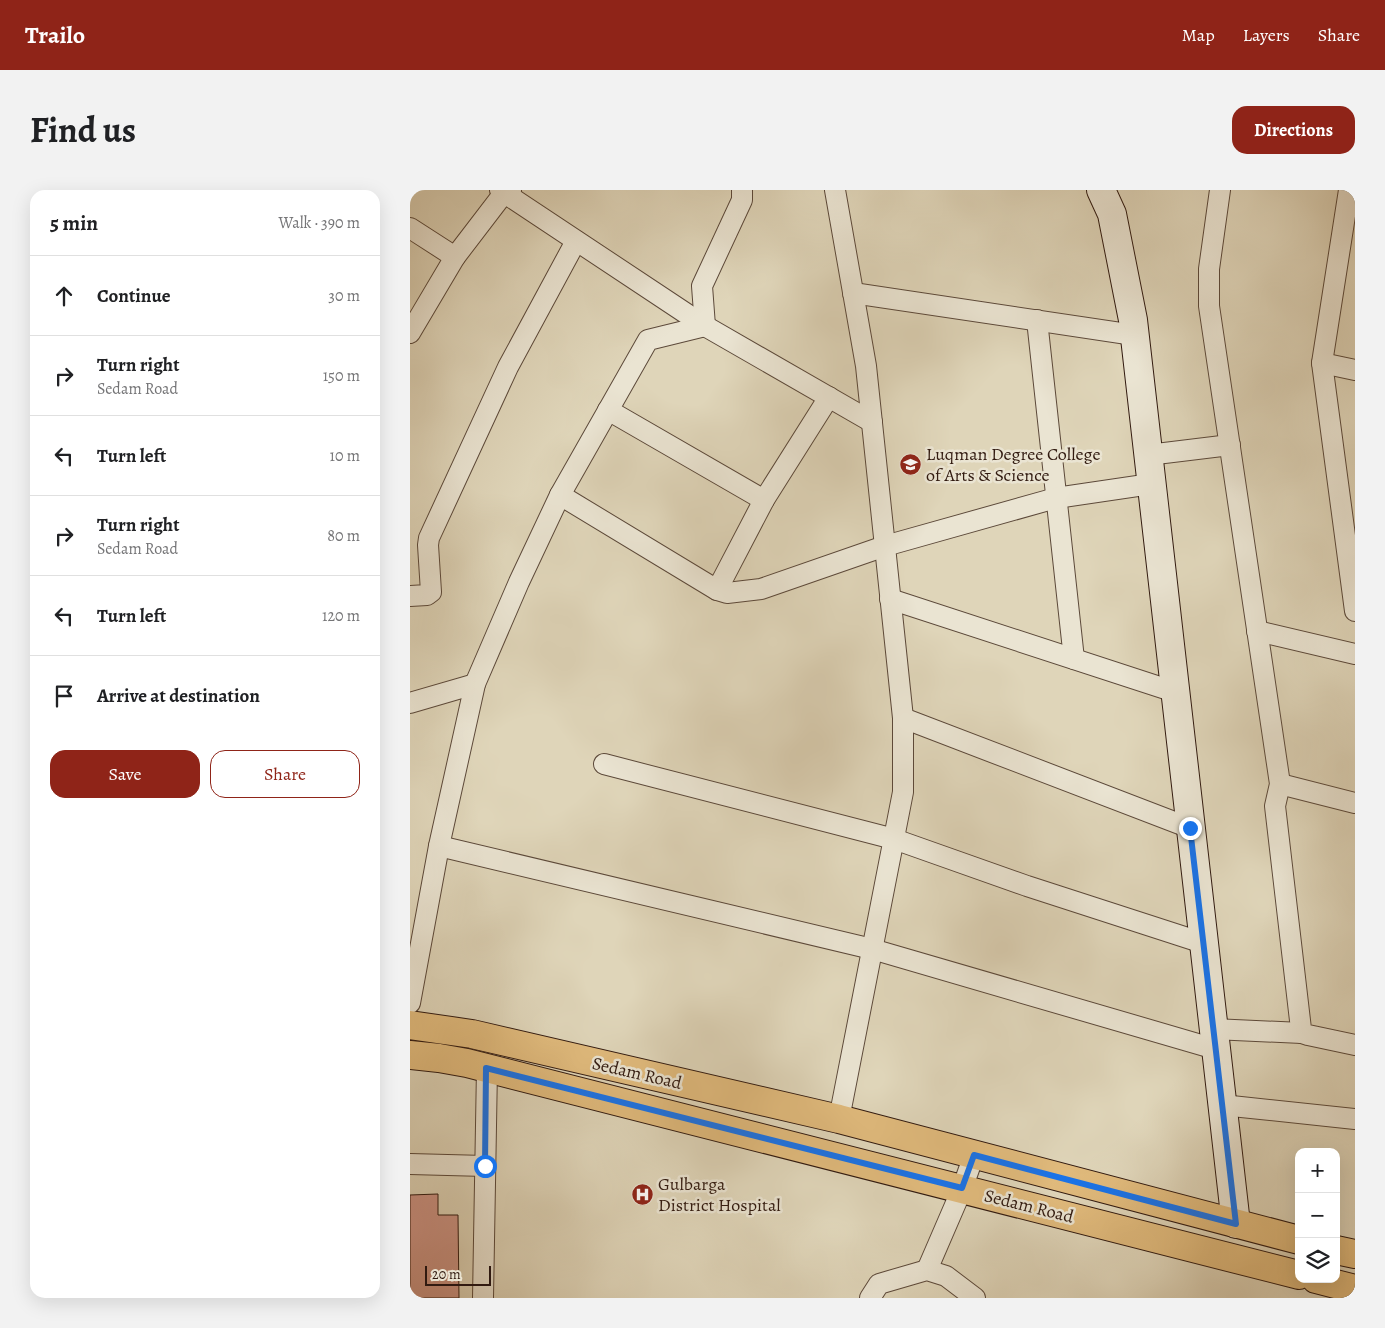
<!DOCTYPE html>
<meta charset="utf-8">
<style>
:root{--surface:#fff;--page:#f2f2f2;--text:#202124;--muted:#757577;--line:#e0e0e0;--accent:#8f2418}
body{margin:0;font-family:Alegreya,serif;background:var(--page);color:var(--text)}
.controls{position:absolute;right:15px;bottom:15px;display:grid;overflow:hidden;border-radius:10px;box-shadow:0 5px 20px #0002}
.controls button{width:45px;height:45px;display:grid;place-items:center;padding:0;border:0;border-bottom:1px solid var(--line);background:var(--surface);color:var(--text);font:25px sans-serif}
.scale{position:absolute;left:15px;bottom:12px;width:66px;box-sizing:border-box;padding-left:5px;border:2px solid #311a10;border-top:0;font-size:14px;line-height:18px;white-space:nowrap;color:#311a10;-webkit-text-stroke:4px #eae4d2;paint-order:stroke}
.stop{position:absolute;width:15px;height:15px;margin:-11px;border:4px solid #1a73e8;border-radius:50%;background:#fff}
.stop.end{background:#1a73e8;border-color:#fff;box-shadow:0 1px 5px #0008}
.list{margin:0;padding:0;list-style:none}
h2{display:flex;justify-content:space-between;align-items:center;height:65px;margin:0;padding:0 20px;font-size:21px}
h2 small{font-size:16px;font-weight:400;color:var(--muted)}
.list li{display:grid;grid-template-columns:32px 1fr auto;gap:15px;align-items:center;box-sizing:border-box;height:80px;padding:0 20px;border-top:1px solid var(--line)}
.list b{display:block;font-size:19px;white-space:nowrap}
.list p{margin:0;font-size:16px;white-space:nowrap;color:var(--muted)}
.list em{font-size:16px;font-style:normal;color:var(--muted)}
.actions{display:flex;gap:10px;padding:15px 20px}
.actions a{flex:1;padding:11px 0;border:1px solid var(--accent);border-radius:15px;text-align:center;font-size:18px;color:var(--accent)}
.actions .main{background:var(--accent);color:#fff}
.icon{flex:none;width:28px;height:28px;fill:none;stroke:currentColor;stroke-width:2;stroke-linecap:round;stroke-linejoin:round}
.map{position:relative;flex:none;width:945px;height:1108px;overflow:hidden;border-radius:15px}
header{display:flex;align-items:center;gap:30px;box-sizing:border-box;height:70px;padding:0 25px;background:var(--accent);color:#fff}
header strong{font-size:24px}
nav{display:flex;gap:28px;margin-inline-start:auto;font-size:18px}
.intro{display:flex;align-items:center;justify-content:space-between;box-sizing:border-box;height:120px;padding:0 30px}
h1{margin:0;font-size:35px}
.button{padding:12px 22px;border-radius:15px;background:var(--accent);color:#fff;font-size:18px;font-weight:700}
main{display:flex;gap:30px;padding:0 30px}
aside{flex:1;background:var(--surface);border-radius:15px;box-shadow:0 5px 20px #0002}
.map>svg:first-child{display:block}
</style>
<header>
<strong>Trailo</strong>
<nav><a>Map</a><a>Layers</a><a>Share</a></nav>
</header>
<div class="intro"><h1>Find us</h1><a class="button">Directions</a></div>
<main>
<aside>
<h2>5 min<small>Walk · 390 m</small></h2>
<ul class="list">
<li><svg class="icon" aria-label="ahead" viewBox="0 0 24 24"><path d="M12 20V5M6 11l6-6 6 6"/></svg><div><b>Continue</b></div><em>30 m</em></li>
<li><svg class="icon" aria-label="right" viewBox="0 0 24 24"><path d="M7 20v-9h11M14 6l5 5-5 5"/></svg><div><b>Turn right</b><p>Sedam Road</p></div><em>150 m</em></li>
<li><svg class="icon" aria-label="left" viewBox="0 0 24 24"><path d="M17 20v-9H6M10 6l-5 5 5 5"/></svg><div><b>Turn left</b></div><em>10 m</em></li>
<li><svg class="icon" aria-label="right" viewBox="0 0 24 24"><path d="M7 20v-9h11M14 6l5 5-5 5"/></svg><div><b>Turn right</b><p>Sedam Road</p></div><em>80 m</em></li>
<li><svg class="icon" aria-label="left" viewBox="0 0 24 24"><path d="M17 20v-9H6M10 6l-5 5 5 5"/></svg><div><b>Turn left</b></div><em>120 m</em></li>
<li><svg class="icon" aria-label="arrive" viewBox="0 0 24 24"><path d="M6 21V4h12l-3 4 3 4H6"/></svg><div><b>Arrive at destination</b></div></li>
</ul>
<div class="actions"><a class="main">Save</a><a>Share</a></div>
</aside>
<div class="map">
<svg width="945" height="1108" viewBox="0 0 945 1108">
<rect width="100%" height="100%" fill="#dfd5b9"/>
<filter id="stains"><feTurbulence type="fractalNoise" baseFrequency=".004" numOctaves="4"/><feColorMatrix values="0 0 0 0 .2 0 0 0 0 .09 0 0 0 0 .02 0 0 0 .5 -.17"/></filter>
<radialGradient id="worn" r=".72"><stop offset=".6" stop-color="#630" stop-opacity="0"/><stop offset="1" stop-color="#630" stop-opacity=".3"/></radialGradient>
<polygon fill="#cd9486" stroke="#311a10" points="28,1004 28,1025 48,1025 49,1108 0,1108 0,1005"/>
<g fill="none" stroke-linecap="round" stroke-linejoin="round">
<defs>
<g id="street">
<polyline points="90,0 295,136 462,232"/>
<polyline points="425,0 456,176 493,528 493,602 429,929"/>
<polyline points="810,0 799,79 799,116 870,594 865,616 891,839 892,843 898,845 945,855"/>
<polyline points="939,0 912,173 945,421"/>
<polyline points="0,38 45,67"/>
<polyline points="443,103 724,145"/>
<polyline points="627,130 664,469"/>
<polyline points="0,143 45,67 94,3 101,0"/>
<polyline points="912,173 945,180"/>
<polyline points="198,220 354,310"/>
<polyline points="738,265 820,255"/>
<polyline points="150,305 307,400 317,403 351,399 475,356 646,308 741,294"/>
<polyline points="307,400 354,310 419,207"/>
<polyline points="0,406 17,405 21,402 18,355 19,348 98,177 166,51"/>
<polyline points="480,409 765,502"/>
<polyline points="847,441 945,464"/>
<polyline points="0,513 65,494"/>
<polyline points="493,528 780,638"/>
<polyline points="194,574 484,649 617,696 793,753"/>
<polyline points="870,594 945,613"/>
<polyline points="29,656 462,759 805,859"/>
<polyline points="0,813 29,656 65,494 109,392 150,305 238,150 295,136 292,96 332,10 332,0"/>
<polyline points="803,839 892,843"/>
<polyline points="812,915 945,929"/>
<polyline points="0,974 75,976"/>
<polyline points="517,1080 552,999 564,965"/>
<polyline points="73,1108 77,878"/>
<polyline points="460,1108 469,1094 517,1080 536,1086 565,1108"/>
</g>
<polyline id="secondary" points="691,0 702,24 723,130 826,1034"/>
<g id="primary">
<polyline points="0,835 62,844 429,929 889,1050"/>
<polyline points="0,865 29,868 57,873 889,1085"/>
<polyline points="926,1060 945,1064"/>
<polyline points="906,1089 945,1099"/>
</g>
</defs>
<use href="#street" stroke="#5c493a" stroke-width="22"/>
<use href="#secondary" stroke="#311a10" stroke-width="30"/>
<use href="#primary" stroke="#311a10" stroke-width="30"/>
<use href="#street" stroke="#eae4d2" stroke-width="20"/>
<use href="#secondary" stroke="#eae4d2" stroke-width="28"/>
<use href="#primary" stroke="#e0ba7c" stroke-width="28"/>
</g>
<g fill="none" stroke-linecap="round" stroke-linejoin="round">
<polyline stroke="#1a73e8" stroke-width="6" points="75,976 76,878 552,998 564,965 826,1034 780,638"/>
</g>
<defs>
<symbol id="university-disc" viewBox="-11 -11 22 22"><circle r="9.5" fill="#8f2418" stroke="#eae4d2"/><path d="M0-5L7-2L0 1L-7-2ZM-4 1L0 2.5L4 1V4Q0 6-4 4Z" fill="#fff"/></symbol>
<symbol id="hospital-disc" viewBox="-11 -11 22 22"><circle r="9.5" fill="#8f2418" stroke="#eae4d2"/><path d="M-5-5h3v3.5h4V-5h3V5h-3V1.5h-4V5h-3Z" fill="#fff"/></symbol>
</defs>
<g fill-rule="evenodd">
<use href="#university-disc" x="488" y="262" width="25" height="25"/>
<use href="#hospital-disc" x="220" y="992" width="25" height="25"/>
</g>
<g text-anchor="middle" stroke-width="5" stroke-linejoin="round" paint-order="stroke">
<g font-size="18" fill="#311a10" stroke="#eae4d2" text-anchor="start">
<text x="516" y="270">Luqman Degree College<tspan x="516" dy="21">of Arts &amp; Science</tspan></text>
<text x="248" y="1000">Gulbarga<tspan x="248" dy="21">District Hospital</tspan></text>
</g>
<g font-size="18" fill="#311a10" stroke="#eae4d2">
<text transform="translate(227 883) rotate(13)" y="6">Sedam Road</text>
<text transform="translate(619 1016) rotate(14)" y="6">Sedam Road</text>
</g>
</g>
<rect width="100%" height="100%" filter="url(#stains)"/>
<rect width="100%" height="100%" fill="url(#worn)"/>
</svg>
<div class="controls">
<button>+</button>
<button>−</button>
<button><svg class="icon" aria-label="layers" viewBox="0 0 24 24"><path d="M12 4l9 5-9 5-9-5zM3 14l9 5 9-5"/></svg></button>
</div>
<div class="scale">20 m</div>
<div class="stop" style="left:75px;top:976px"></div>
<div class="stop end" style="left:780px;top:638px"></div>
</div>
</main>
